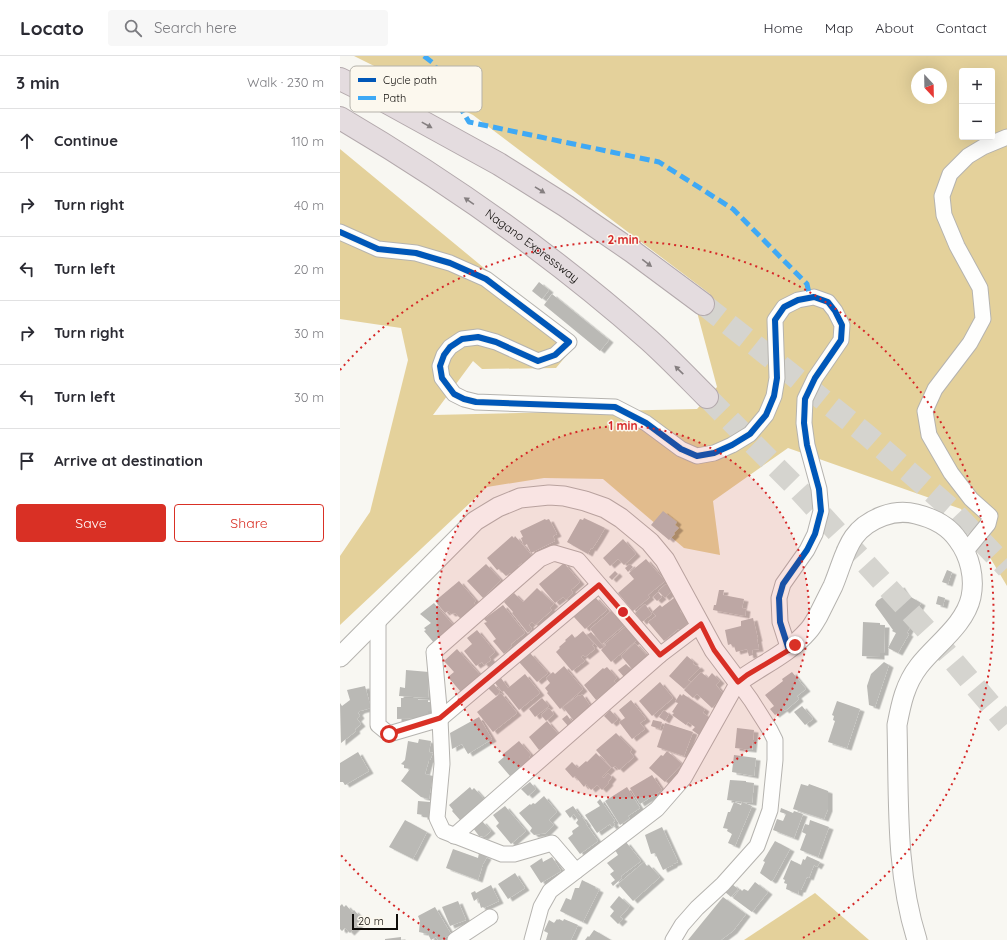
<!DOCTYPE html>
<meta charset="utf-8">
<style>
:root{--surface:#fff;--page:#f7f7f7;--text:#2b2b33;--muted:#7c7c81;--line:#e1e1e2;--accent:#d93025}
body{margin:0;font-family:Quicksand,sans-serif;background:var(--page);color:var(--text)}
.controls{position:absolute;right:12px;top:12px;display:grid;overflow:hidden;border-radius:4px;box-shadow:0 4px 16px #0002}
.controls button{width:36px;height:36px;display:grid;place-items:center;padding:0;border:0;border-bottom:1px solid var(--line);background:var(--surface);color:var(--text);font:20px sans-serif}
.compass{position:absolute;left:571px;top:12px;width:36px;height:36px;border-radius:50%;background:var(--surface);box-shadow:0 4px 16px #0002;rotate:158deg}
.scale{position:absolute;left:12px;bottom:10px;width:46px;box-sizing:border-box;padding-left:4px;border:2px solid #100e0b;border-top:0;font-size:11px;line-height:14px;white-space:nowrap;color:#100e0b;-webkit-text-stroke:3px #fcf8ee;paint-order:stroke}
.stop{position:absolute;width:12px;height:12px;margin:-9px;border:3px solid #d93025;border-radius:50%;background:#fff}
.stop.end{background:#d93025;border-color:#fff;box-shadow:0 1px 4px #0008}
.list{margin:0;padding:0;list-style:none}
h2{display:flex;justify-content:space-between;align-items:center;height:52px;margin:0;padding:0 16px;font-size:17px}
h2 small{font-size:13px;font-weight:400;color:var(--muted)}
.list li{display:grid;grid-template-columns:26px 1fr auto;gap:12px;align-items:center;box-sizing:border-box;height:64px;padding:0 16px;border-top:1px solid var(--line)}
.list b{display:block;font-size:15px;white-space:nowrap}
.list em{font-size:13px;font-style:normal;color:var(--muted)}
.actions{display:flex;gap:8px;padding:12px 16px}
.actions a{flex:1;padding:9px 0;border:1px solid var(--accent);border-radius:4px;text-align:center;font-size:14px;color:var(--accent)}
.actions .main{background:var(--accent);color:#fff}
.icon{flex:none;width:22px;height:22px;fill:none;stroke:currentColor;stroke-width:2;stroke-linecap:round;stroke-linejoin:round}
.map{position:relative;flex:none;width:667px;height:884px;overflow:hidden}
header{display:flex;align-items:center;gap:24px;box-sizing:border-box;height:56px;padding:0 20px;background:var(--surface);border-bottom:1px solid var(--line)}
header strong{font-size:19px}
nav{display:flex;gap:22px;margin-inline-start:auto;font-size:14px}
.search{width:280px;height:36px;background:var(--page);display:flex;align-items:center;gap:10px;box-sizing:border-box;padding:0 14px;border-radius:4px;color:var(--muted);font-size:15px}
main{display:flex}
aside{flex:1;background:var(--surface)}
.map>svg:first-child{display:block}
</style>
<header>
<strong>Locato</strong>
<div class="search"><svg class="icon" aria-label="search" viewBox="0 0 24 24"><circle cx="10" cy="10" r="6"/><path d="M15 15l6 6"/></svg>Search here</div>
<nav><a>Home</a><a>Map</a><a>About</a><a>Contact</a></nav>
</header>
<main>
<aside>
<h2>3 min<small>Walk · 230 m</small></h2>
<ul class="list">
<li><svg class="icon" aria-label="ahead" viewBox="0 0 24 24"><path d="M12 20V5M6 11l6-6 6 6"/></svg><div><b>Continue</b></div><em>110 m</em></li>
<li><svg class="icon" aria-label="right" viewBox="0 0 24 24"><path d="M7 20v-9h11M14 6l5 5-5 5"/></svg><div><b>Turn right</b></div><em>40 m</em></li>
<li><svg class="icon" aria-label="left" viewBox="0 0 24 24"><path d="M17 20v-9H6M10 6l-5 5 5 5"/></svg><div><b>Turn left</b></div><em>20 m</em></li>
<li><svg class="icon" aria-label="right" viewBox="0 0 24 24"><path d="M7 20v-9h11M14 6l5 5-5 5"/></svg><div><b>Turn right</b></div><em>30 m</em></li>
<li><svg class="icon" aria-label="left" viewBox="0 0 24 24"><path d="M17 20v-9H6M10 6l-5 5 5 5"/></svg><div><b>Turn left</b></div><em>30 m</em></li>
<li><svg class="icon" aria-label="arrive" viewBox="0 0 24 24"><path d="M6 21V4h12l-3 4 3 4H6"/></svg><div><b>Arrive at destination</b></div></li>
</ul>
<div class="actions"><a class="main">Save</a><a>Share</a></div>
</aside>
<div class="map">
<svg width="667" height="884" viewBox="0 0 667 884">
<defs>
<filter id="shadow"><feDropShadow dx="4.5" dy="2.5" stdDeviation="0" flood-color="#0004"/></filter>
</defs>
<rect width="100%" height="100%" fill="#f8f7f2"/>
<g fill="#e4d19b" fill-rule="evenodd">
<path d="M14,0h653v530l-46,-77 -173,-61 -75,53 7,54 -36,-7 -81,-69 -59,-1 -57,9 -147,138v-69l30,-44 38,-152 -7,-32 -61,-9v-170l236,195 -20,24 -74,1 -9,-8 -40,54 264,-6 20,-22 -20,-75 13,-18 -237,-179zM622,15h30v66h-30zM577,18h24v24h-24z"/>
<polygon points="475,837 529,884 404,884"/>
</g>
<g fill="#bab9b5" filter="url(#shadow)">
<polygon points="199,226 209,234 202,243 192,235"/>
<polygon points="212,238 269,284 260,295 204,249"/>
<polygon points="323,455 337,466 335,469 339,472 334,477 335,478 329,484 311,469"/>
<polygon points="244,462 265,472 258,484 252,493 251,492 248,498 227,486 240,463 243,464"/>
<polygon points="205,463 206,464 209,463 217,478 213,480 215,485 191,497 187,488 184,490 181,482 183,481 180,475"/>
<polygon points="172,480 174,482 175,480 194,502 184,510 182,507 178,510 180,511 172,518 170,517 166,520 159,513 157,514 147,502"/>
<polygon points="283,483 296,498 284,509 278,503 270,510 263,502"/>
<polygon points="306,503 325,525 308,539 310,541 293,555 278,537 294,523 289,517"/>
<polygon points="224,507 240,526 231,534 233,537 226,544 223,541 215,547 199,528"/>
<polygon points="146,508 161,524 143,542 127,525"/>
<polygon points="290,508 293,511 288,516 285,512"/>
<polygon points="607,514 612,516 608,528 602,526"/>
<polygon points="275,515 278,518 272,524 269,521"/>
<polygon points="119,525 136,545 134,547 138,552 121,563 115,557 111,558 108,555 105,557 95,545"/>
<polygon points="326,528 331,534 330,535 331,536 325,542 318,535"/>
<polygon points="560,529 569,543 571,541 581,547 574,561 575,562 567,577 569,578 558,597 548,592 556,577 552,575 553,574 535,549 537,545"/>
<polygon points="197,532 214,548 210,552 212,554 195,569 192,566 189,569 192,573 188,577 172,557 173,556 164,546 174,537 183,546"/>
<polygon points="379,534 384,534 383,539 404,543 402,552 406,553 405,560 373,554 374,549 376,549"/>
<polygon points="318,536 322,541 317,545 313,541"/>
<polygon points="598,540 605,542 603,550 596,548"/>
<polygon points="255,541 267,554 245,573 233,560"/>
<polygon points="334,542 343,553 340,555 349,566 340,574 338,573 324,585 308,566 316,560 312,556 320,549 322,551"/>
<polygon points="94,547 115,571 95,588 84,575 86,574 84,572 91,567 80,558"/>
<polygon points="305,548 312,558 302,566 295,557"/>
<polygon points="163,549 185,577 171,588 172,590 164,598 153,585 156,583 144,567 147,566 144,563"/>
<polygon points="271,555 284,569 262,588 250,573"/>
<polygon points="413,562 418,583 417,583 419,593 412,594 413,599 409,600 407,593 396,596 394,590 392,590 391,588 388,589 385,574 401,570 401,565"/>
<polygon points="523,566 540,567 540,569 545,569 544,597 540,597 540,601 522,600"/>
<polygon points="285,571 297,584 271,606 261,594 266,589 265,588"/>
<polygon points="137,574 155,596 149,601 151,604 144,609 142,606 136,610 124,595 132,588 127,582"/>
<polygon points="243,575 254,588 252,589 255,593 245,601 243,599 241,601 245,605 232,615 216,596 220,592 219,591 226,585 225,584 232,578 235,582"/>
<polygon points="251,576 264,591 260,593 247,579"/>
<polygon points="295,587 307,600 292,613 281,600"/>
<polygon points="117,593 140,619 121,636 108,621 114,616 104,605"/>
<polygon points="190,597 208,617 197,626 179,606"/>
<polygon points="347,600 354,606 353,608 356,610 357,609 360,612 348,624 351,626 344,633 329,620"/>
<polygon points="544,606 549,609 535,651 529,649 527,630 531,618"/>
<polygon points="286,608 292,614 284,621 278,614"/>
<polygon points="224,610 243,633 220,653 207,637 208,636 205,632 210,627 206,622 213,616 215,618"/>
<polygon points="267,611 277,622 274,625 276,627 256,644 244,629 263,612 264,613"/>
<polygon points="66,614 89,616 88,642 59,640 60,631 65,632"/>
<polygon points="361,616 368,622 372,617 380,625 376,629 384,639 372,652 357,638 353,642 344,634"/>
<polygon points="452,616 466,633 457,640 459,643 445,655 443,653 435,659 430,653 434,650 425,639 443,625 442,623"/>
<polygon points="185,618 200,637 179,654 164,635 162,636 155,627 161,622 168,632"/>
<polygon points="320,626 333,642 312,660 299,645"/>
<polygon points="153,627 160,636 156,640 148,632"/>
<polygon points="25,630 31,652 20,655 18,657 20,660 17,663 21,668 15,673 16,675 1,687 0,647 2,650 10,644 7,634"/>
<polygon points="161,637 177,657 153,676 137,656"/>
<polygon points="242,638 251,651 234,665 223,651 239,639 240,640"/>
<polygon points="340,638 342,640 343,638 365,653 363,657 370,662 359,679 352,674 355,671 348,666 346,669 332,659 334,657 332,656 338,647 335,646"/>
<polygon points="61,642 78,642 78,644 88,644 88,646 92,646 92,655 88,655 88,662 57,663 57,651 61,651"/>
<polygon points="202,642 209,650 195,661 189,653"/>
<polygon points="291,644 306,663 300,667 305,673 292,683 279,666 285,662 279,654"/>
<polygon points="497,645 520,653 507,692 488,686 495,665 493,664 494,660 492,659"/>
<polygon points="462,650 473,663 465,669 454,656"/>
<polygon points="209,652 214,658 206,665 201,659"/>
<polygon points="270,654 278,663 272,668 264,660"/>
<polygon points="324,654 329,658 325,665 319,661"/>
<polygon points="227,659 232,666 228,670 222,663"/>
<polygon points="139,661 152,683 128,698 122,688 112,693 110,677"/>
<polygon points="313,664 322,666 320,673 311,670"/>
<polygon points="207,665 218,678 199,694 189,681"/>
<polygon points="325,667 353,676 344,700 317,691"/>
<polygon points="397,672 414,674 412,694 395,692"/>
<polygon points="276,677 292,693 290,696 294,701 279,714 275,710 272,712 256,694"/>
<polygon points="79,683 91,685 89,696 93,697 90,704 89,704 85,718 93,720 89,743 81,741 61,725 70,713 64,712 64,709 61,708 65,704 68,685 78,687"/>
<polygon points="179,685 191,699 189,701 191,703 170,720 158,706 164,701 162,699"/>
<polygon points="327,695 342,708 325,726 309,712 321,699 323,700"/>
<polygon points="18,696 29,715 5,729 3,726 0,726 0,707"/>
<polygon points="256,697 271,712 262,721 264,722 268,717 272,721 268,726 269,727 262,734 257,729 251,734 246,728 244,731 235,720 233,722 225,713 232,706 238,712 246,705 247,706"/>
<polygon points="394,699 416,702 414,720 392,716"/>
<polygon points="312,719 322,734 300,748 290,732"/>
<polygon points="390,724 406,725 406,726 414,727 412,747 387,744"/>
<polygon points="190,726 196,733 188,740 181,733"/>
<polygon points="461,728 468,730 469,728 488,735 488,753 484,763 453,753"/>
<polygon points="130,731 132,734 134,732 144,743 120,764 112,755 113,754 109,749"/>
<polygon points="287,731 300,752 288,760 290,762 280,769 265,745"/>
<polygon points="204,740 217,756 209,764 214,769 206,777 194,779 190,775 192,772 179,757 190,748 191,749 193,747 195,748"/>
<polygon points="260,743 275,765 273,766 275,769 272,771 270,768 257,777 245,759 260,750 257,746"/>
<polygon points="78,745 90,746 89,761 83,761 83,759 77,758"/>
<polygon points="394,746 401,749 402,746 412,750 395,790 388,787 392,778 387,775 388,773 383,772 388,756 390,756"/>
<polygon points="165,750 186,775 171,788 156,770 159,767 153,759"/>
<polygon points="233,750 241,761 242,761 247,768 246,768 258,785 240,798 228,782 233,778 232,775 239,770 236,767 238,764 234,758 230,762 225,755"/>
<polygon points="441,752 453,757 454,755 463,758 454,782 433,774 437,763 443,765 446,758 440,756"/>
<polygon points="65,764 87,776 73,803 49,791"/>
<polygon points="470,764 489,771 478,801 460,794 466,778 462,776 465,768 469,769"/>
<polygon points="142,765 151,775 144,781 139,780 133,772"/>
<polygon points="322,771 338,806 333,808 333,809 323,814 315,797 311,798 305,779"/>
<polygon points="435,785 450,793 433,824 431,825 420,817 425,806 423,805"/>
<polygon points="286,786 301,805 281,820 282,822 273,830 271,827 275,824 270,818 274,815 267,807 278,799 275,794"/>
<polygon points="113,793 138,802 139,797 147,801 143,808 138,824 106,812"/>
<polygon points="467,800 480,806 477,811 474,809 469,822 467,821 461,834 459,834 458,838 446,833 447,828 444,827 445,824 443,823 451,804 461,809 463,803 465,804"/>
<polygon points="212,801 221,815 201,827 190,810 202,802 203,806"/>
<polygon points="304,806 307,810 309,809 320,821 293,845 278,828"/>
<polygon points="175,817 185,832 168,843 158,828"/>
<polygon points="242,824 256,831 255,832 259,834 243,866 220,855 226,842 231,844 235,832 239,832"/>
<polygon points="415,826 428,836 412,856 393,842 400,833 402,835 404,833 408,835"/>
<polygon points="392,828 398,833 391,841 385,836"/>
<polygon points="151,829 159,845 144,852 143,851 141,852 138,842 134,845 131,837 135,835 136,837"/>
<polygon points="279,840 290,850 280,861 283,863 278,868 270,860 274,855 270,851"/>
<polygon points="383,841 406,858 393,875 381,884 348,884"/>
<polygon points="118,845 126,864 110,870 102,851"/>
<polygon points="2,848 4,851 6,849 12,856 14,854 23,864 10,877 5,872 2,875 0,873 0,850"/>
<polygon points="95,851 111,878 101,884 98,884 96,881 91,884 88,878 79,876 80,865 78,860"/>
<polygon points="217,863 218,864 219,863 223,865 224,863 238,869 231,884 206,884 208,877 204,875 209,864 214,867"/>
<polygon points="254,874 271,884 245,884 248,880 249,881"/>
<polygon points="61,881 61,884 45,884 45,883"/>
</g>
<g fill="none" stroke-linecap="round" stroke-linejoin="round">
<g stroke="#d5d4cf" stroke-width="22" stroke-dasharray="22 11" stroke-linecap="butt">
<polyline points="363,248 445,313 527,379 609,451 667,512"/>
<polyline points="367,341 456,431 593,581 667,668"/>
</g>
<defs>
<g id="minor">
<polyline points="0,176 38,193 76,197 110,207 146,223 229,286 215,299 198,305 156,286 138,281 122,283 110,291 104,299 100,310 102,322 114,338 124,343 136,346 275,351 306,367 341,393 357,400 374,397 392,389 410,378 426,359 434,340 437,322 435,264 444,251 458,244 474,241 488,246 495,255 502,269 501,284 475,322 465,343 464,367 467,389 479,433 481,455 475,478 467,494 443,528 439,542 440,566 449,594"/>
<polyline points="625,496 648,468 650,460 631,443 611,417 589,379 585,355 595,333 630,287 643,263 640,232 617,190 604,159 602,140 610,118 628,100 643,91 667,81"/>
<polyline points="38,565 38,669 49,678 100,663 102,708 97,762 103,775 162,798 174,798 212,787 236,815"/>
<polyline points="100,663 94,596 200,503 214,497 238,504 320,599"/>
<polyline points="100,663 259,529"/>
<polyline points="114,780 320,599 361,568"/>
<polyline points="115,884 150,861"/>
<polyline points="192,884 201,851 210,835 317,753 344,722 398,626 411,644 430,674 435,684 435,704 430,754 417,790 383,828 357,852 342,869 333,884"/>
</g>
<path id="tertiary" d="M0,601l135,-136 23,-14 22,-9 29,-3 15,1 21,5 20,7 16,10 29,24 15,18 49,90 24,32c23,-17 50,-28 70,-51 4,-4 7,-10 10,-15 5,-10 10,-20 15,-30 13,-31 14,-57 50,-70 11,-4 21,-5 33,-2 17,4 32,11 42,26 12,16 17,38 13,57 -6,28 -36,48 -52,69 -14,18 -18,38 -22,59 2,72 -2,146 20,215"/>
<g id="motorway">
<polyline points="0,23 41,43 159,108 226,150 293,196 363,248"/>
<path id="s1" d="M0,62c109,64 214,138 309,222 20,18 39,38 58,57"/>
</g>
</defs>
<use href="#minor" stroke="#b5b3af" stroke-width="17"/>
<use href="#tertiary" stroke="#b5b3af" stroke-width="21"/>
<use href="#motorway" stroke="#b3a9ac" stroke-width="24"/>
<use href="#minor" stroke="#fefefd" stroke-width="15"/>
<use href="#tertiary" stroke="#fefefd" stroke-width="19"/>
<use href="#motorway" stroke="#e4dcdf" stroke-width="22"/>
<polyline stroke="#3fa9f5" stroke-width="5" stroke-dasharray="10 5" stroke-linecap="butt" points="84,0 93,7 129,66 319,106 393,153 467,228 470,242"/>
<defs>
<polyline id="cycleway" points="0,176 38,193 76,197 110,207 146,223 229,286 215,299 198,305 156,286 138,281 122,283 110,291 104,299 100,310 102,322 114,338 124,343 136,346 275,351 306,367 341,393 357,400 374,397 392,389 410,378 426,359 434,340 437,322 435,264 444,251 458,244 474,241 488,246 495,255 502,269 501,284 475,322 465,343 464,367 467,389 479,433 481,455 475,478 467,494 443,528 439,542 440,566 449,594"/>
</defs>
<use href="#cycleway" stroke="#fcf8ee" stroke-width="8"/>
<use href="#cycleway" stroke="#0057b8" stroke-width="6"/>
</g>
<defs><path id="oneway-solid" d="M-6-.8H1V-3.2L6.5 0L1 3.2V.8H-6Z"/></defs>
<g fill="#857f80">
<use href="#oneway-solid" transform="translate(87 69) rotate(29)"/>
<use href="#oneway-solid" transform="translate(200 134) rotate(32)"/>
<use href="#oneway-solid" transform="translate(129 145) rotate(-145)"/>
<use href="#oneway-solid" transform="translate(307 207) rotate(37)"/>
<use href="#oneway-solid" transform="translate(339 314) rotate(-136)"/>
</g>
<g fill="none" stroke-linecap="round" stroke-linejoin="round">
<polyline stroke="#d93025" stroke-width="5" points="49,678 100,662 259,529 320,599 361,568 374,594 398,626 407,619 449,594 455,589"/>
</g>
<circle cx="283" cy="556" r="186" fill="#d62828" fill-opacity=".12"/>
<g fill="none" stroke="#d62828" stroke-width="2" stroke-dasharray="2 4">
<circle cx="283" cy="556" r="186"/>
<path d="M105 883A372 372 0 0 1 0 798M0 314A372 372 0 1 1 461 883"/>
</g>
<g text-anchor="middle" stroke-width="3" stroke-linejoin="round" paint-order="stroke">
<g font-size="12" fill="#100e0b" stroke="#fcf8ee">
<text dy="4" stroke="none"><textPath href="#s1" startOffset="231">Nagano Expressway</textPath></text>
</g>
</g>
<rect x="10" y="10" width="132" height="46" rx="6" fill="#fcf8ee" stroke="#b5b2aa" stroke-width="1"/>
<rect x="18" y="22" width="18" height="4" fill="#0057b8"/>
<rect x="18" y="40" width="18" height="4" fill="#3fa9f5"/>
<g font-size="11" fill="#100e0b">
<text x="43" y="28">Cycle path</text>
<text x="43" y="46">Path</text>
</g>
<circle cx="283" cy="556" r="6" fill="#d62828" stroke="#fcf8ee" stroke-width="2"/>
<g font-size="12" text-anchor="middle" font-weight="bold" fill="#d62828" stroke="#fcf8ee" stroke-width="3" stroke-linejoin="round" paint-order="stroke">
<text x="283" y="188">2 min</text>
<text x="283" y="374">1 min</text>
</g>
</svg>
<div class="controls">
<button>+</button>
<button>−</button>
</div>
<svg class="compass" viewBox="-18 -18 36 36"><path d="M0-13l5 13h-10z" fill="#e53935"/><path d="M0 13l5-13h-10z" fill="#7c7c81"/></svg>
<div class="scale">20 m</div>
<div class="stop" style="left:49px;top:678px"></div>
<div class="stop end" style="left:455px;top:589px"></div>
</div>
</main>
